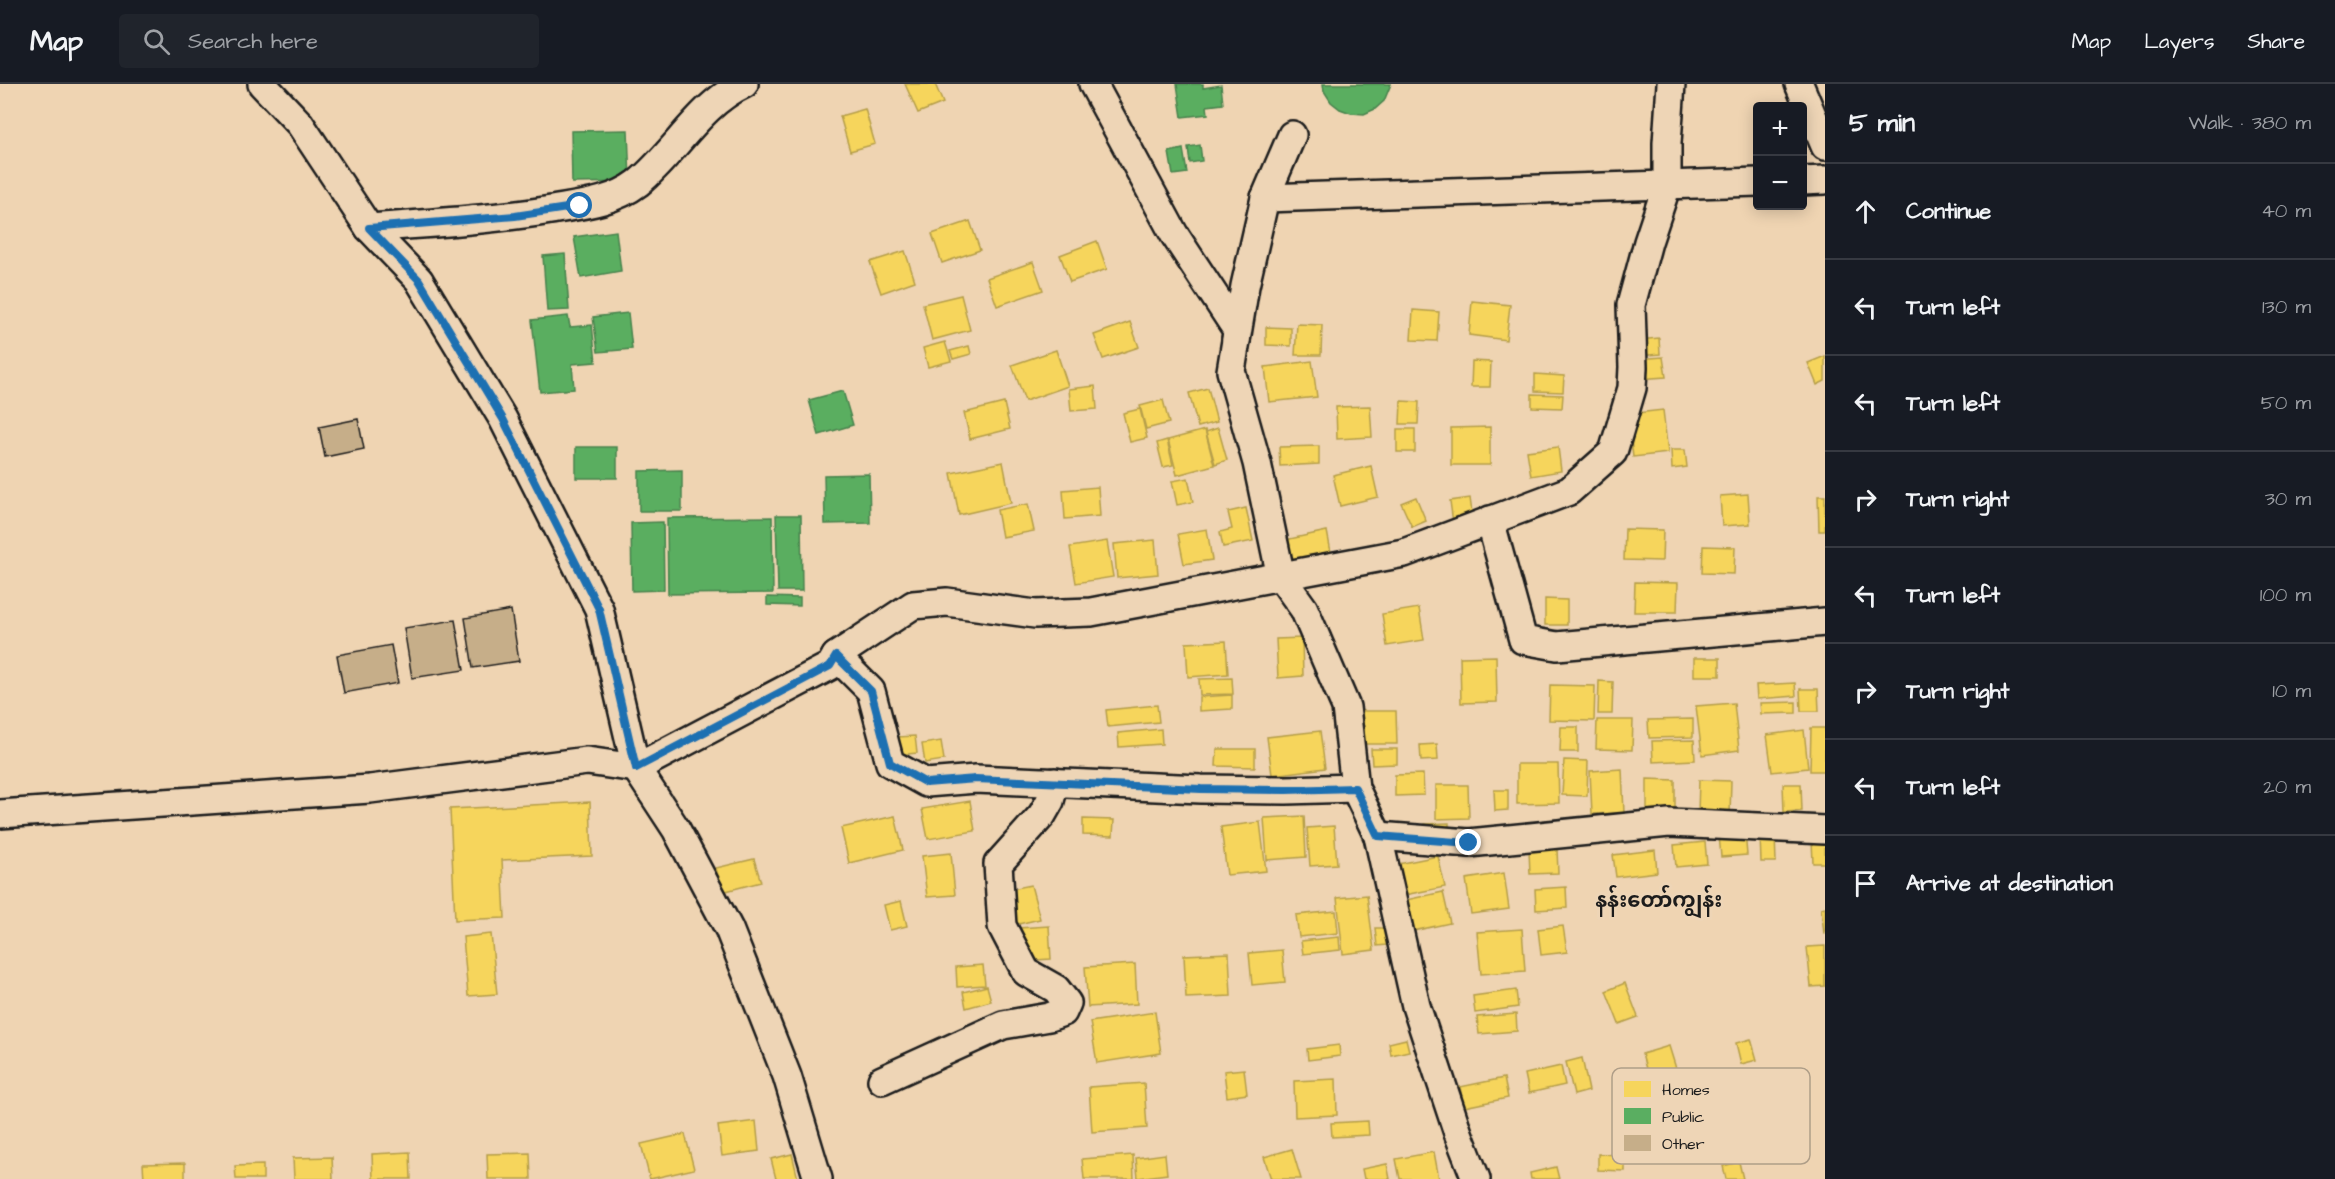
<!DOCTYPE html>
<meta charset="utf-8">
<style>
:root{--surface:#171b24;--page:#20242c;--text:#f1f3f6;--muted:#9ea1a6;--line:#363941}
body{margin:0;font-family:"Architects Daughter","Noto Sans Myanmar",sans-serif;background:var(--page);color:var(--text)}
.controls{position:absolute;right:18px;top:18px;display:grid;overflow:hidden;border-radius:6px;box-shadow:0 3px 15px #0003}
.controls button{width:54px;height:54px;display:grid;place-items:center;padding:0;border:0;border-bottom:2px solid var(--line);background:var(--surface);color:var(--text);font:30px sans-serif}
.stop{position:absolute;width:18px;height:18px;margin:-14px;border:4px solid #1f6fb2;border-radius:50%;background:#fff}
.stop.end{background:#1f6fb2;border-color:#fff;box-shadow:0 2px 6px #0008}
.list{margin:0;padding:0;list-style:none}
h2{display:flex;justify-content:space-between;align-items:center;height:78px;margin:0;padding:0 24px;font-size:26px}
h2 small{font-size:20px;font-weight:400;color:var(--muted)}
.list li{display:grid;grid-template-columns:39px 1fr auto;gap:18px;align-items:center;box-sizing:border-box;height:96px;padding:0 24px;border-top:2px solid var(--line)}
.list b{display:block;font-size:22px;white-space:nowrap}
.list em{font-size:20px;font-style:normal;color:var(--muted)}
.icon{flex:none;width:33px;height:33px;fill:none;stroke:currentColor;stroke-width:2;stroke-linecap:round;stroke-linejoin:round}
.map{position:relative;flex:none;width:1825px;height:1095px;overflow:hidden}
header{display:flex;align-items:center;gap:36px;box-sizing:border-box;height:84px;padding:0 30px;background:var(--surface);border-bottom:2px solid var(--line)}
header strong{font-size:28px}
nav{display:flex;gap:33px;margin-inline-start:auto;font-size:21px}
.search{width:420px;height:54px;background:var(--page);display:flex;align-items:center;gap:15px;box-sizing:border-box;padding:0 21px;border-radius:6px;color:var(--muted);font-size:22px}
main{display:flex}
aside{flex:1;background:var(--surface)}
.map>svg:first-child{display:block}
</style>
<header>
<strong>Map</strong>
<div class="search"><svg class="icon" aria-label="search" viewBox="0 0 24 24"><circle cx="10" cy="10" r="6"/><path d="M15 15l6 6"/></svg>Search here</div>
<nav><a>Map</a><a>Layers</a><a>Share</a></nav>
</header>
<main>
<div class="map">
<svg width="1825" height="1095" viewBox="0 0 1825 1095">
<rect width="100%" height="100%" fill="#efd4b2"/>
<filter id="ink" filterUnits="userSpaceOnUse"><feTurbulence type="fractalNoise" baseFrequency=".0167" numOctaves="2"/><feDisplacementMap in="SourceGraphic" scale="12" xChannelSelector="R" yChannelSelector="G"/><feConvolveMatrix kernelMatrix="1 2 1 2 8 2 1 2 1" color-interpolation-filters="sRGB"/></filter>
<g filter="url(#ink)">
<g fill="#f6d55c" stroke="#b59e49" stroke-width="1.5">
<polygon points="905,0 935,0 943,19 918,29"/>
<polygon points="865,25 875,60 850,67 840,32"/>
<polygon points="970,137 980,166 942,179 932,150"/>
<polygon points="1097,157 1107,185 1070,198 1060,171"/>
<polygon points="905,167 915,197 881,209 870,178"/>
<polygon points="1033,178 1043,206 997,222 987,194"/>
<polygon points="961,211 970,246 932,256 923,220"/>
<polygon points="1472,217 1510,221 1506,256 1469,251"/>
<polygon points="1413,226 1439,228 1437,257 1411,256"/>
<polygon points="1130,238 1139,263 1103,275 1094,251"/>
<polygon points="1297,240 1322,241 1321,271 1295,271"/>
<polygon points="1266,243 1291,244 1291,262 1266,261"/>
<polygon points="1659,254 1660,270 1639,272 1638,256"/>
<polygon points="945,258 951,277 928,283 923,264"/>
<polygon points="969,262 971,270 953,275 950,267"/>
<polygon points="1056,266 1068,302 1025,317 1012,281"/>
<polygon points="1825,272 1825,297 1817,301 1808,279"/>
<polygon points="1663,273 1666,293 1638,295 1637,275"/>
<polygon points="1312,277 1317,313 1269,318 1265,283"/>
<polygon points="1472,277 1491,278 1490,303 1471,303"/>
<polygon points="1535,290 1564,292 1563,308 1535,307"/>
<polygon points="1095,302 1097,325 1071,327 1069,305"/>
<polygon points="1208,304 1217,338 1198,343 1189,309"/>
<polygon points="1532,310 1563,311 1562,324 1532,323"/>
<polygon points="1163,316 1169,339 1146,345 1140,322"/>
<polygon points="1401,317 1419,318 1418,340 1400,340"/>
<polygon points="1004,319 1010,345 970,355 964,329"/>
<polygon points="1370,322 1372,353 1337,355 1336,323"/>
<polygon points="1140,325 1147,354 1130,358 1123,329"/>
<polygon points="1663,326 1668,369 1633,373 1628,330"/>
<polygon points="1490,343 1490,381 1451,381 1451,344"/>
<polygon points="1218,344 1227,376 1215,380 1206,348"/>
<rect x="1397" y="345" width="18" height="23"/>
<polygon points="1205,346 1214,381 1177,391 1168,356"/>
<polygon points="1167,356 1173,381 1163,383 1157,359"/>
<polygon points="1319,362 1319,380 1280,382 1279,363"/>
<polygon points="1558,363 1561,387 1531,392 1527,367"/>
<polygon points="1671,366 1685,366 1687,383 1672,385"/>
<polygon points="1003,378 1011,419 959,431 951,389"/>
<polygon points="1371,382 1378,413 1340,422 1333,391"/>
<polygon points="1188,394 1193,418 1177,421 1172,397"/>
<polygon points="1098,403 1100,432 1065,435 1063,406"/>
<polygon points="1748,410 1750,440 1722,442 1720,412"/>
<polygon points="1818,412 1825,412 1825,447 1819,447"/>
<polygon points="1416,413 1426,437 1412,443 1401,419"/>
<polygon points="1470,414 1473,436 1453,439 1450,417"/>
<polygon points="1028,420 1034,447 1002,453 997,426"/>
<polygon points="1246,424 1253,457 1223,463 1220,448 1232,445 1228,428"/>
<polygon points="1207,445 1212,476 1184,480 1178,450"/>
<polygon points="1625,445 1663,446 1662,477 1624,476"/>
<polygon points="1327,447 1333,479 1292,488 1285,456"/>
<polygon points="1155,456 1158,490 1117,494 1114,460"/>
<polygon points="1107,457 1113,493 1076,499 1070,463"/>
<polygon points="1703,462 1735,463 1734,490 1702,489"/>
<polygon points="1635,498 1678,499 1677,528 1634,528"/>
<polygon points="1545,515 1567,516 1567,541 1545,541"/>
<polygon points="1419,524 1424,556 1387,562 1382,530"/>
<polygon points="1302,554 1303,592 1278,594 1276,555"/>
<polygon points="1226,557 1228,590 1188,593 1186,559"/>
<polygon points="1496,572 1497,618 1461,619 1460,573"/>
<rect x="1694" y="574" width="26" height="18"/>
<polygon points="1232,594 1233,610 1200,611 1199,595"/>
<polygon points="1599,597 1613,598 1612,630 1598,630"/>
<polygon points="1795,599 1796,612 1757,615 1756,601"/>
<polygon points="1550,601 1595,602 1594,637 1549,636"/>
<polygon points="1800,605 1818,605 1819,627 1801,627"/>
<polygon points="1232,611 1232,625 1199,627 1199,613"/>
<polygon points="1796,618 1796,629 1761,630 1760,619"/>
<polygon points="1734,619 1739,666 1702,671 1696,622"/>
<polygon points="1157,621 1159,638 1108,643 1106,626"/>
<polygon points="1357,627 1396,627 1397,660 1364,660 1364,642 1357,642"/>
<polygon points="1693,635 1693,653 1649,654 1648,636"/>
<polygon points="1597,636 1633,636 1632,666 1596,665"/>
<polygon points="1561,643 1578,643 1578,668 1560,668"/>
<polygon points="1811,644 1825,644 1825,687 1810,687"/>
<polygon points="1161,645 1162,660 1119,663 1118,649"/>
<polygon points="1804,646 1808,684 1772,688 1767,651"/>
<polygon points="1320,647 1325,684 1272,691 1267,653"/>
<polygon points="915,652 917,669 898,671 897,653"/>
<polygon points="1694,656 1695,676 1653,678 1652,657"/>
<polygon points="941,657 944,676 925,679 922,660"/>
<polygon points="1437,660 1438,676 1421,677 1420,661"/>
<polygon points="1217,665 1255,665 1255,683 1216,682"/>
<polygon points="1371,665 1397,665 1397,680 1372,681"/>
<polygon points="1564,676 1588,677 1587,712 1562,711"/>
<polygon points="1517,680 1558,680 1559,719 1517,720"/>
<polygon points="1622,685 1624,729 1592,730 1590,687"/>
<polygon points="1423,690 1424,711 1395,712 1395,691"/>
<polygon points="1647,695 1675,696 1675,732 1647,732"/>
<polygon points="1699,696 1731,697 1730,731 1698,729"/>
<polygon points="1783,700 1801,700 1802,727 1784,728"/>
<polygon points="1436,701 1468,701 1469,734 1436,735"/>
<polygon points="1494,706 1508,706 1508,726 1495,727"/>
<polygon points="970,717 975,747 928,755 922,725"/>
<polygon points="590,718 592,772 502,776 505,834 455,836 450,725"/>
<polygon points="895,732 903,766 849,779 841,744"/>
<polygon points="1304,732 1306,773 1267,776 1264,734"/>
<polygon points="1083,735 1114,736 1113,752 1083,751"/>
<polygon points="1260,738 1266,787 1227,791 1221,743"/>
<polygon points="1449,739 1449,750 1424,751 1424,740"/>
<polygon points="1334,742 1337,780 1310,782 1307,744"/>
<polygon points="1745,748 1747,771 1721,773 1719,751"/>
<polygon points="1760,751 1775,751 1776,778 1761,778"/>
<polygon points="1825,755 1825,779 1813,779 1812,756"/>
<polygon points="1705,758 1707,780 1676,783 1674,761"/>
<polygon points="1557,765 1558,789 1530,790 1529,766"/>
<polygon points="1655,766 1657,788 1616,793 1613,771"/>
<polygon points="951,769 955,811 927,813 922,772"/>
<polygon points="1438,772 1445,803 1404,811 1398,780"/>
<polygon points="754,775 761,798 722,808 716,784"/>
<polygon points="1504,789 1509,825 1471,830 1466,795"/>
<polygon points="1031,801 1040,835 1014,841 1006,806"/>
<polygon points="1566,803 1567,824 1536,826 1535,805"/>
<polygon points="1443,808 1450,839 1413,847 1406,816"/>
<polygon points="1367,811 1374,866 1343,870 1337,814"/>
<polygon points="901,817 907,842 890,846 884,821"/>
<polygon points="1825,823 1825,850 1824,850 1821,824"/>
<polygon points="1336,827 1338,849 1299,853 1296,831"/>
<polygon points="1049,842 1051,875 1020,877 1018,844"/>
<polygon points="1563,842 1567,868 1541,871 1538,845"/>
<polygon points="1375,844 1386,844 1387,861 1377,862"/>
<polygon points="1522,845 1525,887 1481,890 1477,848"/>
<polygon points="491,850 497,910 468,912 463,853"/>
<polygon points="1339,853 1340,866 1303,870 1301,857"/>
<polygon points="1825,862 1825,902 1811,903 1807,863"/>
<polygon points="1282,866 1285,898 1252,901 1249,869"/>
<polygon points="1229,869 1231,912 1186,914 1184,871"/>
<polygon points="1135,880 1137,920 1088,923 1085,883"/>
<polygon points="983,881 985,901 957,903 956,883"/>
<polygon points="1625,899 1638,933 1619,940 1606,907"/>
<polygon points="987,902 991,917 966,924 963,908"/>
<polygon points="1516,906 1518,923 1475,929 1473,912"/>
<polygon points="1155,928 1161,969 1097,979 1090,938"/>
<polygon points="1516,930 1517,947 1479,950 1477,933"/>
<polygon points="1406,955 1409,967 1391,971 1389,959"/>
<polygon points="1751,955 1757,976 1741,980 1736,959"/>
<polygon points="1339,961 1340,972 1308,976 1307,965"/>
<polygon points="1669,962 1678,991 1650,1000 1642,970"/>
<polygon points="1582,974 1589,1007 1574,1011 1566,978"/>
<polygon points="1561,982 1565,1001 1529,1009 1525,990"/>
<polygon points="1244,985 1247,1010 1227,1013 1224,987"/>
<polygon points="1504,994 1508,1014 1464,1023 1460,1003"/>
<polygon points="1336,995 1337,1031 1295,1033 1294,997"/>
<polygon points="1144,999 1147,1044 1092,1048 1089,1003"/>
<polygon points="756,1037 759,1067 722,1072 718,1042"/>
<polygon points="1368,1037 1369,1051 1332,1053 1331,1039"/>
<polygon points="685,1050 694,1085 650,1095 641,1060"/>
<polygon points="1292,1065 1301,1095 1271,1095 1264,1073"/>
<polygon points="410,1068 411,1095 373,1095 372,1070"/>
<polygon points="1434,1068 1439,1095 1400,1095 1396,1075"/>
<polygon points="530,1069 531,1095 488,1095 487,1070"/>
<polygon points="792,1070 798,1095 776,1095 771,1075"/>
<polygon points="1165,1070 1167,1090 1138,1094 1136,1074"/>
<polygon points="1598,1070 1625,1071 1625,1087 1598,1086"/>
<polygon points="1133,1071 1134,1095 1084,1095 1082,1075"/>
<polygon points="332,1073 333,1095 294,1095 293,1074"/>
<polygon points="1739,1078 1743,1095 1726,1095 1723,1082"/>
<polygon points="185,1079 185,1095 144,1095 143,1080"/>
<polygon points="1387,1080 1390,1095 1364,1095 1362,1085"/>
<polygon points="263,1081 263,1095 236,1095 235,1082"/>
<polygon points="1556,1083 1559,1095 1531,1095 1530,1089"/>
</g>
<g fill="#5aae61" stroke="#47824c" stroke-width="1.5">
<polygon points="1177,0 1203,0 1203,4 1221,1 1223,20 1207,22 1208,30 1182,33"/>
<polygon points="1323,0 1391,0 1384,17 1375,25 1364,30 1351,29 1340,25 1331,18 1324,7"/>
<polygon points="628,46 630,98 572,99 571,47"/>
<polygon points="1200,61 1202,77 1190,79 1188,63"/>
<polygon points="1183,65 1187,89 1173,91 1169,68"/>
<polygon points="616,147 621,187 581,194 574,153"/>
<polygon points="565,170 569,226 547,227 543,172"/>
<polygon points="628,229 632,265 598,268 593,233"/>
<polygon points="568,232 570,243 592,241 596,278 572,280 574,305 540,308 532,236"/>
<polygon points="843,307 853,341 819,351 809,316"/>
<rect x="576" y="363" width="41" height="31"/>
<polygon points="682,386 682,427 639,427 639,387"/>
<polygon points="869,390 870,439 825,440 824,391"/>
<polygon points="776,431 801,431 802,507 778,507"/>
<polygon points="772,433 773,509 668,510 667,434"/>
<polygon points="663,438 664,506 632,507 631,439"/>
<polygon points="767,513 800,514 800,522 767,521"/>
</g>
<g fill="#c6ae89" stroke="#1c1c1c" stroke-width="1.5">
<polygon points="358,335 364,365 325,373 319,343"/>
<polygon points="511,526 519,577 473,584 465,534"/>
<polygon points="455,536 464,586 412,594 404,544"/>
<polygon points="391,561 398,599 344,609 337,571"/>
</g>
<g fill="none" stroke-linecap="round" stroke-linejoin="round">
<defs>
<g id="street">
<polyline points="262,0 300,40 369,144 419,196 503,335 599,525 636,684 676,745 729,845 787,992 818,1095"/>
<polyline points="1093,0 1174,150 1237,246 1236,256"/>
<polyline points="1799,0 1825,62"/>
<polyline points="1292,51 1265,114 1245,202 1231,287 1257,379 1281,493 1304,525 1346,623 1355,704 1378,752 1416,922 1458,1049 1476,1095"/>
<polyline points="1802,97 1825,96"/>
<polyline points="1265,114 1758,98"/>
<path d="M369,144c61,-5 122,-8 182,-18 30,-5 62,-8 87,-27 37,-30 62,-79 106,-99"/>
<polyline points="1490,436 1523,556 1557,562 1825,538"/>
<polyline points="836,572 871,607 890,679 926,699 976,695 1201,705 1286,706 1355,704"/>
<polyline points="0,730 370,705 587,677 636,684 830,582 836,572 913,521 947,518 1035,530 1091,528 1404,469 1569,407 1613,368 1632,304 1633,283 1631,221 1648,158 1667,101 1667,59 1671,0"/>
<polyline points="1378,752 1469,759 1669,739 1825,746"/>
<polyline points="882,996 1003,941 1049,933 1063,928 1067,919 1056,905 1026,888 1002,842 998,780 1042,731 1050,717 1055,698"/>
</g>
</defs>
<use href="#street" stroke="#1c1c1c" stroke-width="32"/>
<use href="#street" stroke="#eed5b6" stroke-width="27"/>
</g>
</g>
<g fill="none" stroke-linecap="round" stroke-linejoin="round" filter="url(#ink)">
<polyline stroke="#1f6fb2" stroke-width="8" points="580,122 515,132 369,144 419,196 503,335 599,525 636,684 830,582 836,572 871,607 890,679 926,699 976,695 1201,705 1286,706 1355,704 1378,752 1469,759"/>
</g>
<g text-anchor="middle" stroke-width="6" stroke-linejoin="round" paint-order="stroke">
<g font-size="21" font-weight="bold" fill="#1c1c1c" stroke="#eed5b6">
<text x="1659" y="823">နန်းတော်ကျွန်း</text>
</g>
</g>
<rect x="1612" y="984" width="198" height="96" rx="9" fill="#eed5b6" stroke="#af9e88" stroke-width="1.5"/>
<rect x="1624" y="997" width="27" height="16" fill="#f6d55c"/>
<rect x="1624" y="1024" width="27" height="16" fill="#5aae61"/>
<rect x="1624" y="1051" width="27" height="16" fill="#c6ae89"/>
<g font-size="16" fill="#1c1c1c">
<text x="1662" y="1011">Homes</text>
<text x="1662" y="1038">Public</text>
<text x="1662" y="1065">Other</text>
</g>
</svg>
<div class="controls">
<button>+</button>
<button>−</button>
</div>
<div class="stop" style="left:580px;top:122px"></div>
<div class="stop end" style="left:1469px;top:759px"></div>
</div>
<aside>
<h2>5 min<small>Walk · 380 m</small></h2>
<ul class="list">
<li><svg class="icon" aria-label="ahead" viewBox="0 0 24 24"><path d="M12 20V5M6 11l6-6 6 6"/></svg><div><b>Continue</b></div><em>40 m</em></li>
<li><svg class="icon" aria-label="left" viewBox="0 0 24 24"><path d="M17 20v-9H6M10 6l-5 5 5 5"/></svg><div><b>Turn left</b></div><em>130 m</em></li>
<li><svg class="icon" aria-label="left" viewBox="0 0 24 24"><path d="M17 20v-9H6M10 6l-5 5 5 5"/></svg><div><b>Turn left</b></div><em>50 m</em></li>
<li><svg class="icon" aria-label="right" viewBox="0 0 24 24"><path d="M7 20v-9h11M14 6l5 5-5 5"/></svg><div><b>Turn right</b></div><em>30 m</em></li>
<li><svg class="icon" aria-label="left" viewBox="0 0 24 24"><path d="M17 20v-9H6M10 6l-5 5 5 5"/></svg><div><b>Turn left</b></div><em>100 m</em></li>
<li><svg class="icon" aria-label="right" viewBox="0 0 24 24"><path d="M7 20v-9h11M14 6l5 5-5 5"/></svg><div><b>Turn right</b></div><em>10 m</em></li>
<li><svg class="icon" aria-label="left" viewBox="0 0 24 24"><path d="M17 20v-9H6M10 6l-5 5 5 5"/></svg><div><b>Turn left</b></div><em>20 m</em></li>
<li><svg class="icon" aria-label="arrive" viewBox="0 0 24 24"><path d="M6 21V4h12l-3 4 3 4H6"/></svg><div><b>Arrive at destination</b></div></li>
</ul>
</aside>
</main>
